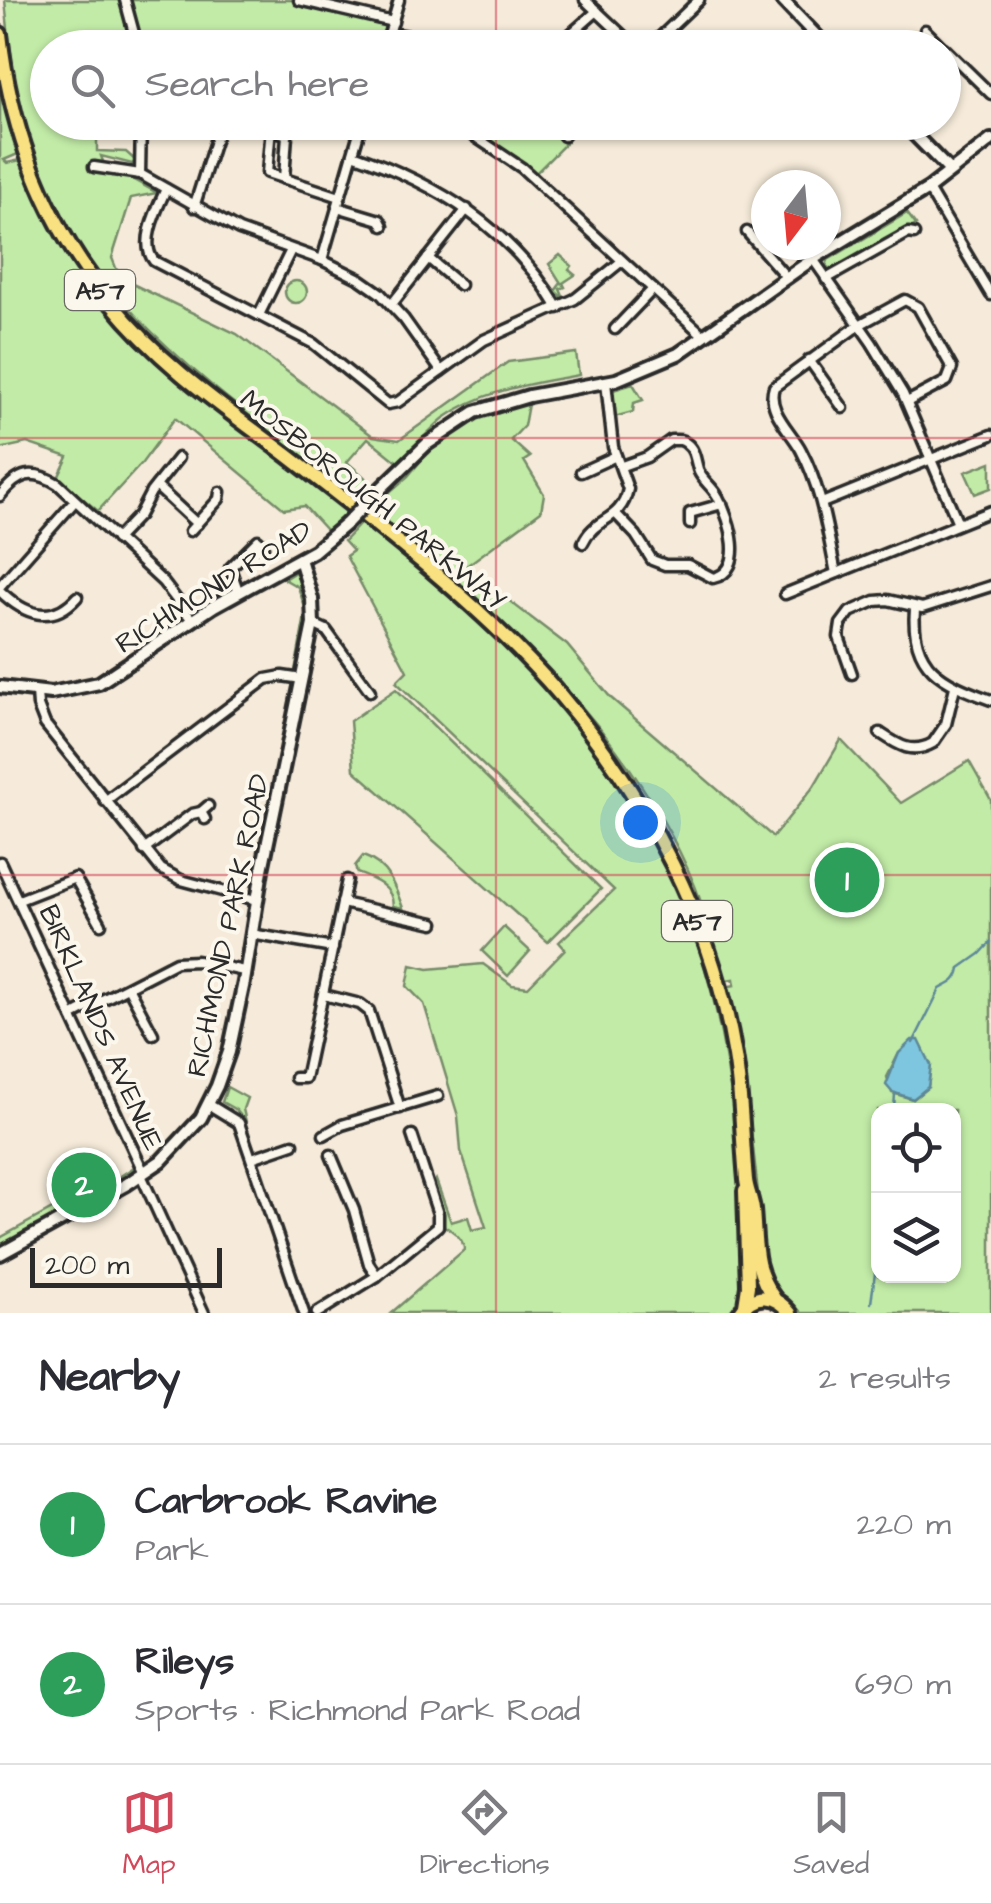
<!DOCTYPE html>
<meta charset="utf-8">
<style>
:root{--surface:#fff;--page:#f2f2f3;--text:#2b2b33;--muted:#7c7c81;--line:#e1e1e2;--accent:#d1495b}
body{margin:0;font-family:"Architects Daughter",sans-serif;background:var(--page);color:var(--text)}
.controls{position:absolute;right:30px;bottom:30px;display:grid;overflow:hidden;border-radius:20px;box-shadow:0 2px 8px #0004}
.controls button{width:90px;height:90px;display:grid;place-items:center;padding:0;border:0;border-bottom:2px solid var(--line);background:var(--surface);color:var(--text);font:50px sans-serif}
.compass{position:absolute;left:751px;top:170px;width:90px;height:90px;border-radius:50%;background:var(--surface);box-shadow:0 2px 8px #0004;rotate:196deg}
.scale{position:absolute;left:30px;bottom:25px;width:192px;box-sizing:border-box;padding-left:10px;border:5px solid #2b2b2b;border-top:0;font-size:28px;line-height:35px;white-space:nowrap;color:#2b2b2b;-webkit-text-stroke:8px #fbf7ec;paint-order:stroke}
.you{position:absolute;left:640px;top:822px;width:35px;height:35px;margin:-25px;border:8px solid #fff;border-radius:50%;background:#1a73e8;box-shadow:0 0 0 15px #1a73e833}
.badge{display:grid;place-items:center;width:65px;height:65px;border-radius:50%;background:var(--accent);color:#fff;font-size:32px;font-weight:700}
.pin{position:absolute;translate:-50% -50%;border:5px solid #fff;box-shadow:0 2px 10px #0006}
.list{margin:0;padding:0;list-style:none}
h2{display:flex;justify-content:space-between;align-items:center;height:130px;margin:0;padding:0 40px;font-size:42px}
h2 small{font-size:32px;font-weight:400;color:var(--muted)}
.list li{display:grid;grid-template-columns:65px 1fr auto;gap:30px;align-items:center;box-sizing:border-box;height:160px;padding:0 40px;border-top:2px solid var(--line)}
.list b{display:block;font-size:38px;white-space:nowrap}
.list p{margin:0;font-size:32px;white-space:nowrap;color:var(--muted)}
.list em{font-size:32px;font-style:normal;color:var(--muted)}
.icon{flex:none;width:55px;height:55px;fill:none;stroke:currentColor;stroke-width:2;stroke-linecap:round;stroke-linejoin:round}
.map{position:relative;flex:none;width:991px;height:1313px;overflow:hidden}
.search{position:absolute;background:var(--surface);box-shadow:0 2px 8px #0004;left:30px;right:30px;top:30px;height:110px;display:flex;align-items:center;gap:25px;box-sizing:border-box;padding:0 35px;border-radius:55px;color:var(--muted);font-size:38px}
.sheet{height:450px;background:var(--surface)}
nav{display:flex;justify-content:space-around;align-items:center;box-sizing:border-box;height:140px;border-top:2px solid var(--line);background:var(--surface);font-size:28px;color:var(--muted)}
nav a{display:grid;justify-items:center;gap:5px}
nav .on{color:var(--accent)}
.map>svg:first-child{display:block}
</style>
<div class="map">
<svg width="991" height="1313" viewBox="0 0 991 1313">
<rect width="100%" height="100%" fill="#f6ebda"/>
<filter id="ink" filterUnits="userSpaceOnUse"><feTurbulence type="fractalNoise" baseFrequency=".01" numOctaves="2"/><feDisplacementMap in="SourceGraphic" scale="20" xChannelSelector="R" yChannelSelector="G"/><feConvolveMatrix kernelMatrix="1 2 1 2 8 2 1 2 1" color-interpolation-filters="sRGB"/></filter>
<g filter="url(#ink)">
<g fill="#c2eba7" stroke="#768b69" stroke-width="2.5" fill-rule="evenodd">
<path d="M5,0h115l10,40 -34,3 -1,4 -47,1v74l49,1v28l29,1 10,9 -4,3 -31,-8 3,8h-13v7l39,7 27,15 -26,5 -19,60 8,20 117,56 136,102 26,4 109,-78 68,-9 3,22c-47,9 -94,14 -135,43 -16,13 -30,30 -45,45l-31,-25 -21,24 28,24 -16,15c-125,-102 -273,-189 -327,-351 -16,-49 -22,-99 -27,-150z"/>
<polygon points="131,0 293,0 332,13 387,25 379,47 213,47 141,40"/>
<path d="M0,85l18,69 -14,6 3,3 14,-3c16,38 32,77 56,111 70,98 177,167 271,240l-21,20 -23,-25 -20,3 -109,-91 -33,45 -44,48 -40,-33 10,-21 -41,-14 -27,6z"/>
<polygon points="460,123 548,123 567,142 535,174"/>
<polygon points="677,123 709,123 711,130 682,139"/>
<polygon points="907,213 916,225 833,271 826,266 828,260"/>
<polygon points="560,255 572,266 569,270 575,275 563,283 565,287 560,289 564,299 555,291 561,283 549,264"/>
<circle cx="296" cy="292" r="11"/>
<polygon points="633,384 643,400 634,403 633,412 614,417 613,390"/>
<path d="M528,404l-4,22 -13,14 19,17 -6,4 20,33 -3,17 -76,56 102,78 44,53 162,139 41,-51 27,-46 60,63 68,-42 22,39v513h-189l-31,-30 -9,-22 -1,-42 -15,-134 -6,-45 -15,-53 10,-2 -1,-6 -8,1c-10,-31 -19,-63 -31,-94 -65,-157 -196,-271 -325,-377l38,-33 26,-31 26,-17 38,-19zM920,1046l11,19 -3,22 -15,12 -21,-6 -5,-16 12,-24zM878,1110h76v166h-76z"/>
<polygon points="991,462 991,488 975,494 965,472"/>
<path d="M363,521c70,64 149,125 210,198 141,167 172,368 169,579l-14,15h-337l73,-63c0,-12 -12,-20 -22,-25l-10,-36 4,-9 15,42 17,-5 4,13 14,-3 -25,-76 -3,-35 -34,-112 -17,-18 4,-21 17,4 55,-5 29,21 16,2 37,-38 -6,-7 55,-52 -218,-208 11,-11 -61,-115 7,-5 -9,-10z"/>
<polygon points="298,570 302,571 312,609 299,670 295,671 306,610 298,587 284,579"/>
<polygon points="396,689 601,889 548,942 354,770 350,721"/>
<path d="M363,856c24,8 32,30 40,52l-10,-2c0,-20 -20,-27 -36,-33l-2,-7z"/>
<polygon points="504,927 530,951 508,976 482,951"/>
<polygon points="227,1087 247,1098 243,1109 246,1122 236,1110 222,1102"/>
<polygon points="134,1167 133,1174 13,1243 0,1247 0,1238 101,1182 104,1187"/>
</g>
<polygon fill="#7ec6df" stroke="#5d8897" stroke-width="2.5" points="912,1040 919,1040 931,1065 928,1087 913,1099 892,1092 886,1085 899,1053"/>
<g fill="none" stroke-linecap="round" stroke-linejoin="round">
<g stroke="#5d8897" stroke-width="2.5">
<path d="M913,1043l27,-54c11,-6 18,-8 20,-21l20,-14 11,-12"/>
<polyline points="894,1110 895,1093"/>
<polyline points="871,1303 878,1251"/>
</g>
<defs>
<g id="street">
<polyline points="125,0 138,48"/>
<polyline points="299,0 393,22"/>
<polyline points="585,0 636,48"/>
<polyline points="925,30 943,48"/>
<polyline points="390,33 427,39 455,48"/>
<polyline points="137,45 194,48"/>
<polyline points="385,48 399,0"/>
<polyline points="555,48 597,11"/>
<polyline points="649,48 699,0"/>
<polyline points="944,48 991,94"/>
<polyline points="253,122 287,135 284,179"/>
<polyline points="453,122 522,168 704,336"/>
<polyline points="555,122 564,136"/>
<polyline points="271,128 267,173 340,197"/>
<path d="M353,154c85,30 159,75 205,154"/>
<polyline points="94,167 140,174 239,230 322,260 360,279 380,293 404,319 441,371"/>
<polyline points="140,174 141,122"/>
<path d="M166,189c-9,20 -27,54 -12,72l160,83 74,60 10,-2 86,-62 91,-41 47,-38"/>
<polyline points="928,189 991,295"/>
<polyline points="194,207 221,122"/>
<polyline points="337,207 380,220 383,226"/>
<polyline points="747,232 787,278"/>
<polyline points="428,258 460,285"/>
<polyline points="813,259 872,343 903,394 958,523"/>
<polyline points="322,260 362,122"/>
<polyline points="826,279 908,233 914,234"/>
<polyline points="392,304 467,209"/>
<polyline points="259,315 291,250"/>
<polyline points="615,329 653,289"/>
<polyline points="809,360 843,408"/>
<polyline points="581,472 616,456"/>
<polyline points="156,486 197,524"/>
<path d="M0,496c18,-23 32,-28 58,-12l105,98 29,38"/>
<polyline points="822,503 991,435"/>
<path d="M616,514l20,21 16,25 13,5h23l25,13c34,-7 17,-59 5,-81 -5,-10 -15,-16 -19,-25 -4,-10 -3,-22 -13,-29 -5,-4 -8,-3 -15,-3l-24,17 -25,9"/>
<polyline points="690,524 690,513 722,504"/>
<polyline points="190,531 219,499 220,492"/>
<polyline points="116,539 139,515 151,492 178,458"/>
<path d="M583,543c12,-27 38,-20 45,-54l-15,-42 -7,-65"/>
<path d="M836,573c-9,-42 -14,-83 -35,-123 -10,-19 -35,-40 -27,-63l85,-62 46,-25 13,7 34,61 -5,13 -40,21"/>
<polyline points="0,586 75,501"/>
<path d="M0,591c24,23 51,35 77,6"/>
<polyline points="239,593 230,568 258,540 263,547"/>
<polyline points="785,594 991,511"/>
<path d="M915,609c-5,59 27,73 76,91"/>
<polyline points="313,624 326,630 370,691"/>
<polyline points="852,674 839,637 841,624 850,612 875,601 888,600 922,608 991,586"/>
<polyline points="37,692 38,706 45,724 161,869 181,880 256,900"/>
<path d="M880,733c18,12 32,22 53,10l13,-19 9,-37"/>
<polyline points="105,801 266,679 282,676 302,679"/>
<polyline points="205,819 201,812 208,806"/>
<polyline points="144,850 192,814 201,812"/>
<polyline points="0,862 144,1173"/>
<polyline points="19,900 75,878 101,924"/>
<polyline points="342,903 434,923"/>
<polyline points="251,934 333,948"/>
<polyline points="128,987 153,1034"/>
<polyline points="324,995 360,1004 369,1011 400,1108"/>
<polyline points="73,1015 176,962 197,961 244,971"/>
<polyline points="295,1078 305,1078 306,1074 347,880"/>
<polyline points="208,1104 239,1123 304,1313"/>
<polyline points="324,1135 342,1125 438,1096"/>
<polyline points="331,1155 354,1210 369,1264 377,1276"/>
<polyline points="252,1158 293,1144"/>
<polyline points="141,1175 204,1313"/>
<polyline points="317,1313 377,1276 438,1226 438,1214 412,1135"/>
</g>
<g id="secondary">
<polyline points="782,0 828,48"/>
<polyline points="902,122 950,171"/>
<polyline points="368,501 427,444 475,412 529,396 616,380 678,354 813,259 928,189 991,140"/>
<polyline points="0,687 51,693 99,683 214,606 314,551 347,523"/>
<polyline points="0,1254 127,1184 161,1161 201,1118 217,1086 229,1052 244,982 262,870 313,624 312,599 300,559"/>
</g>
<g id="highway">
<path d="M0,34c11,100 47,191 111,269 49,61 115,106 176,152 91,70 200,154 274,241 87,103 152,226 174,360 7,41 7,82 11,124 1,10 6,20 7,30 3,33 0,60 21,88"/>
<polyline points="745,1191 748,1286 745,1305"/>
<path d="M740,1313c14,-22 35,-19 50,0"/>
</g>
</defs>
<use href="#street" stroke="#2b2b2b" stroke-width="15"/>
<use href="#secondary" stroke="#2b2b2b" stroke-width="18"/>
<use href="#highway" stroke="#2b2b2b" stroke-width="20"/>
<use href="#street" stroke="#fbf7ec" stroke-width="8"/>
<use href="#secondary" stroke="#fbf7ec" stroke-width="10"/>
<use href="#highway" stroke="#f9e181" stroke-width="12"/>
<defs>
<polyline id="secondary-bridge" points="347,523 368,501"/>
</defs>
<use href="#secondary-bridge" stroke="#2b2b2b" stroke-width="18" stroke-linecap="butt"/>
<use href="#secondary-bridge" stroke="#fbf7ec" stroke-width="10"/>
</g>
</g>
<path fill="none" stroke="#d1495b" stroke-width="2.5" stroke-opacity="0.55" d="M496,0v48M496,122v1191M0,438h991M0,875h991"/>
<g text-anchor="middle" stroke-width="8" stroke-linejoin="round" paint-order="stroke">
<g fill="#fbf7ec" stroke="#696865" stroke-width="2.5">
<rect x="65" y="270" width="70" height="40" rx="8"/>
<rect x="662" y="901" width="70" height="40" rx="8"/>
</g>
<g font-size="25" font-weight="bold" fill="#2b2b2b">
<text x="100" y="299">A57</text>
<text x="697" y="930">A57</text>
</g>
<g font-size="28" fill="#2b2b2b" stroke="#fbf7ec">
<text transform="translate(374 499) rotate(39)" y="10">MOSBOROUGH PARKWAY</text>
<text transform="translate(213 586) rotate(-32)" y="10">RICHMOND ROAD</text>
<text transform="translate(227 925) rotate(-78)" y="10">RICHMOND PARK ROAD</text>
<text transform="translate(102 1027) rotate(66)" y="10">BIRKLANDS AVENUE</text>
</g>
</g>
</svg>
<div class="controls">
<button><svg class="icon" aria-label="locate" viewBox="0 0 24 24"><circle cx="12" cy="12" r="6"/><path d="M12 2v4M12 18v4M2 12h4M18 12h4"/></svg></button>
<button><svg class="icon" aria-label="layers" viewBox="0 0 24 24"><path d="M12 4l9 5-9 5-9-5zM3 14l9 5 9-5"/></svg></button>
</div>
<svg class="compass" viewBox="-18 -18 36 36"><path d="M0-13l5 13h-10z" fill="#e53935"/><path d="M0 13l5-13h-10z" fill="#7c7c81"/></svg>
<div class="scale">200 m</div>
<div class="you"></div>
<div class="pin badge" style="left:847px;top:880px;background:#2e9e5b">1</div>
<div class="pin badge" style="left:84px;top:1185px;background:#2e9e5b">2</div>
<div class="search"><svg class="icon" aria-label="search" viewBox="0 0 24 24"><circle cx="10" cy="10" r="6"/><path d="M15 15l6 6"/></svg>Search here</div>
</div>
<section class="sheet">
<h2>Nearby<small>2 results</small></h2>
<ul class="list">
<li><span class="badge" style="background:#2e9e5b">1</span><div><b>Carbrook Ravine</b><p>Park</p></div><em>220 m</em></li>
<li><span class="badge" style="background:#2e9e5b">2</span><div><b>Rileys</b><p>Sports · Richmond Park Road</p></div><em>690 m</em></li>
</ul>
</section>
<nav>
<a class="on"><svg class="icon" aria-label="map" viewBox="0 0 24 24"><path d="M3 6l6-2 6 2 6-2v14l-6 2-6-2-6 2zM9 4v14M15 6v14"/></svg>Map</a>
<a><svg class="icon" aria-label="directions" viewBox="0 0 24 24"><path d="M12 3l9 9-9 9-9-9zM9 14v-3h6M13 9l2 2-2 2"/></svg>Directions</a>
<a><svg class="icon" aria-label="saved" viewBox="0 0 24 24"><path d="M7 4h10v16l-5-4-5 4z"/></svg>Saved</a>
</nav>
